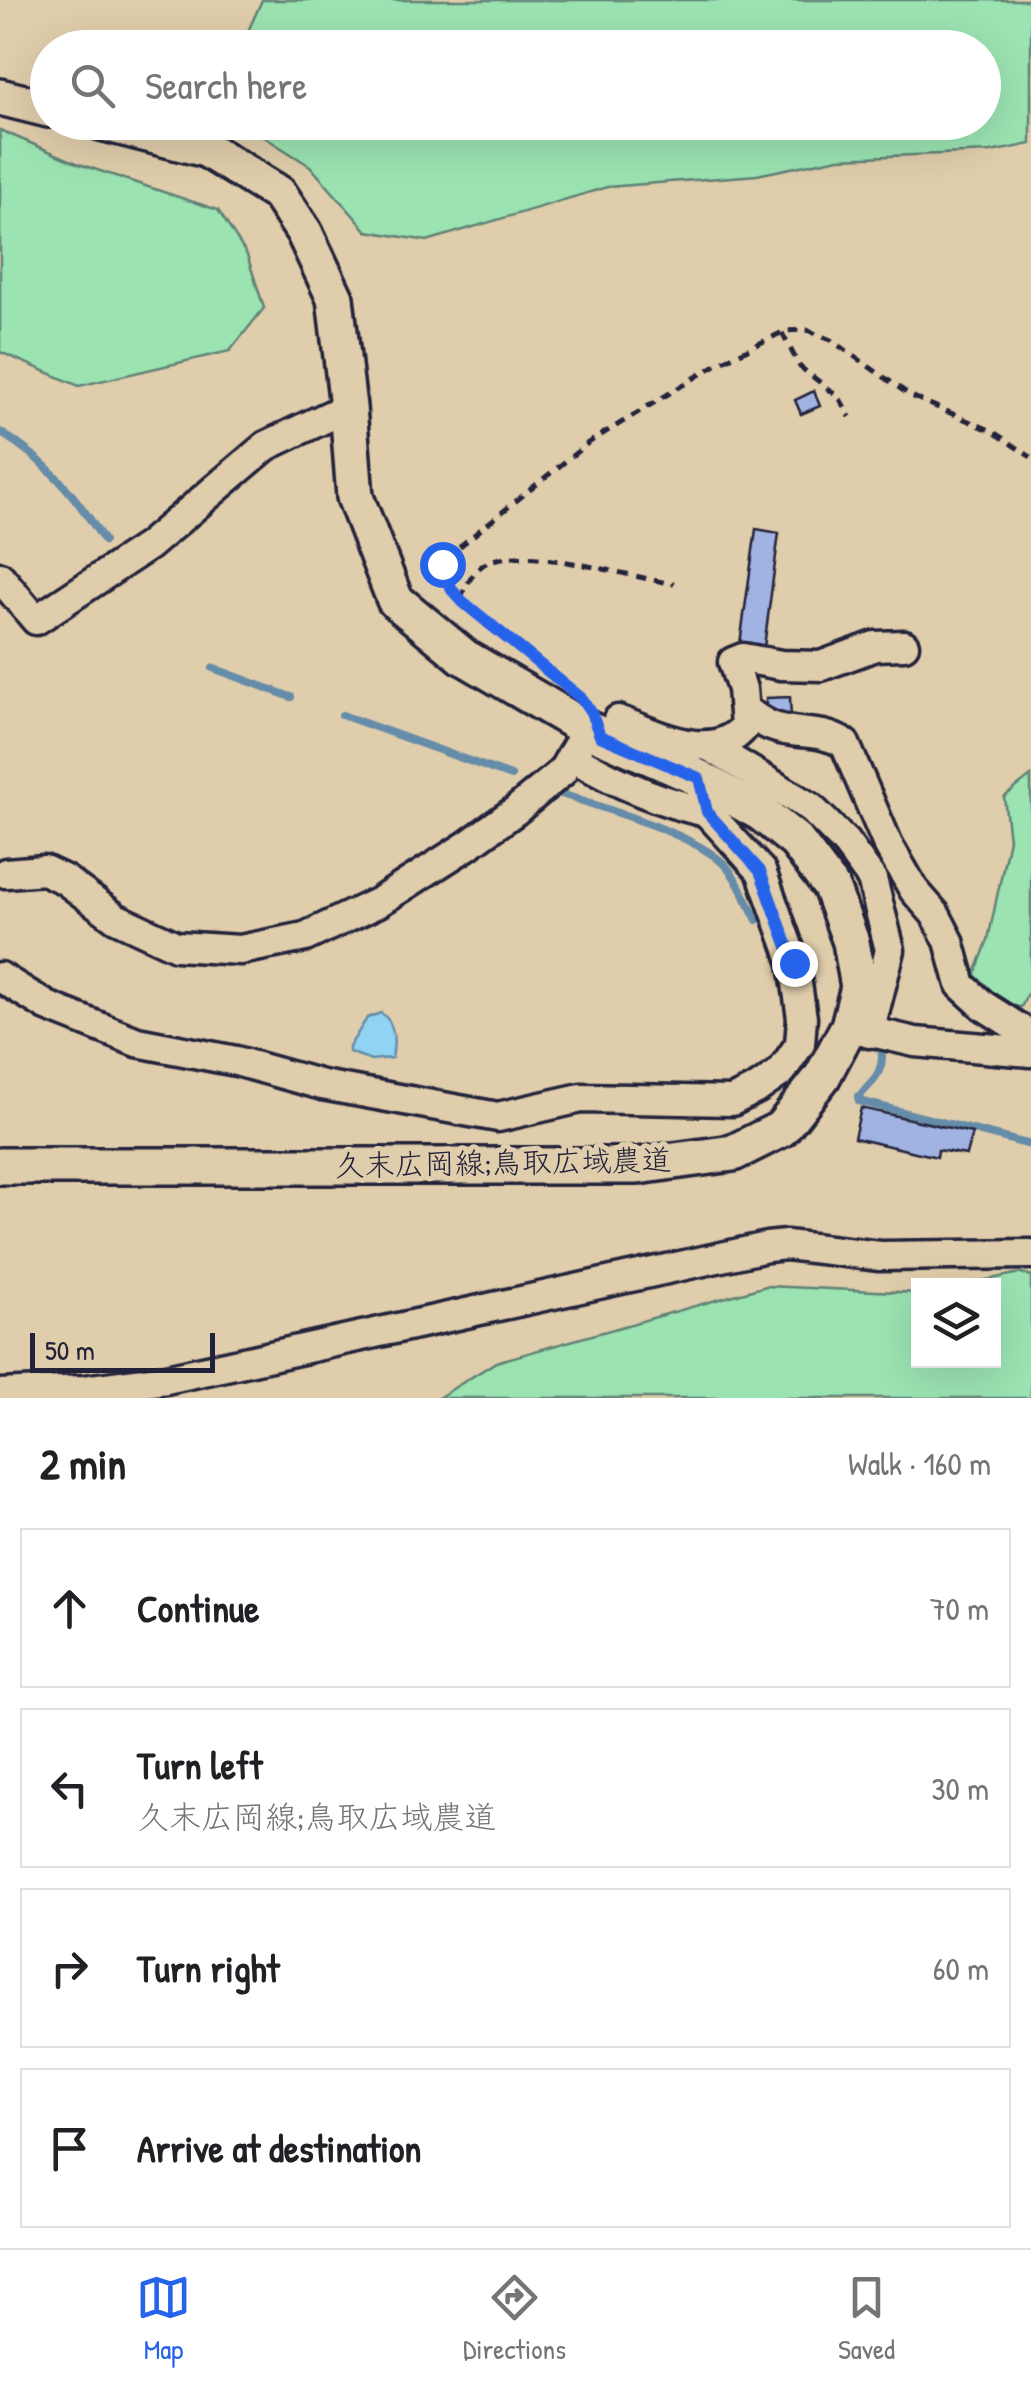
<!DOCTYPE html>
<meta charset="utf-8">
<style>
:root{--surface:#fff;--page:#f2f2f2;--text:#202124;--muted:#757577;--line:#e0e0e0;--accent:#2563eb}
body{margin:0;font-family:"Patrick Hand","Klee One",sans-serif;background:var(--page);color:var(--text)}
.controls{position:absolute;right:30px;bottom:30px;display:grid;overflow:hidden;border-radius:0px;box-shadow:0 10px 40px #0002}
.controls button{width:90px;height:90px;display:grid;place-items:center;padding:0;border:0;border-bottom:2px solid var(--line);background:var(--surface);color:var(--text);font:50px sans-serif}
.scale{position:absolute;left:30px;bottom:25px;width:185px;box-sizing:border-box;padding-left:10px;border:5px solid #22223b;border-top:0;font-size:28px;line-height:35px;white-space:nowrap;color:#22223b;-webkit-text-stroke:8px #e0cdab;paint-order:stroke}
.stop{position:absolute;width:30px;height:30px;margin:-22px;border:8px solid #2563eb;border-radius:50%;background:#fff}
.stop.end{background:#2563eb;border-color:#fff;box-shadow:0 2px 10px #0008}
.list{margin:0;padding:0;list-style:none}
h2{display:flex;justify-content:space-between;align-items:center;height:130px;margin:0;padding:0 40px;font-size:42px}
h2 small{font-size:32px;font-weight:400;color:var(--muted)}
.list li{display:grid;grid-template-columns:65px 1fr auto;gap:30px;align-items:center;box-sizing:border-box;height:160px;margin:0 20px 20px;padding:0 20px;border:2px solid var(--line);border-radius:0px}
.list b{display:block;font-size:38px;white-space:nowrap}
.list p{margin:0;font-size:32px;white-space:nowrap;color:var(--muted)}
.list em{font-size:32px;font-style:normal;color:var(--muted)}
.icon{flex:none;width:55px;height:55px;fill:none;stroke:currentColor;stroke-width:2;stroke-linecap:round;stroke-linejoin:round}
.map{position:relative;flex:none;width:1031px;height:1398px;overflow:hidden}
.search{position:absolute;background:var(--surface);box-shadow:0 10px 40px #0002;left:30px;right:30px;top:30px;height:110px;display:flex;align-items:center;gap:25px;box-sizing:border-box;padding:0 35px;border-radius:55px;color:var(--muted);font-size:38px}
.sheet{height:850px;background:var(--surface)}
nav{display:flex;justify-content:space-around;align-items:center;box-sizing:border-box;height:140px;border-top:2px solid var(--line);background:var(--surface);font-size:28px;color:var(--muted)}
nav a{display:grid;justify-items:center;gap:5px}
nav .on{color:var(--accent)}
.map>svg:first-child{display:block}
</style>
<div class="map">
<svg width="1031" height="1398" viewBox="0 0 1031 1398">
<rect width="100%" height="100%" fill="#e0cdab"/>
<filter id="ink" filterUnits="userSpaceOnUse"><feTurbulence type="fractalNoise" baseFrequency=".01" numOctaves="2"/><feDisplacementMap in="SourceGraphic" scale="20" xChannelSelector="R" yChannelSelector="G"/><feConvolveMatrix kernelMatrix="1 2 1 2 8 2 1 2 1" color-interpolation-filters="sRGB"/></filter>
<g filter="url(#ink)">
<g fill="#9be3b1" stroke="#5e8276" stroke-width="2.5">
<polygon points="262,0 1031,0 1031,144 991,152 839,158 757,175 607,187 427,241 367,231 310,166 242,123 984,122 984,48 241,47"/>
<polygon points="0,130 79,164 218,210 247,255 264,308 230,351 79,386 0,352"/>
<polygon points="1031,776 1031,987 1021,1007 1002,1004 973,979 988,940 1009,839 1004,797"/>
<polygon points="1020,1273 1031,1276 1031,1398 438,1398 496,1362 766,1286 918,1293 918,1360 994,1360 994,1286 962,1285"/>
</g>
<path fill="#91d3f2" stroke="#658ca9" stroke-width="2.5" d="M381,1013c14,9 14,29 11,45l-21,2 -22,-8v-5l18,-29z"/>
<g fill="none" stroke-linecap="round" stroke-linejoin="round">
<g stroke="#658ca9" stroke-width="8">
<path d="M0,432c46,28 76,63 104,109"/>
<polyline points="213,668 291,697"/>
<polyline points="342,715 511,776"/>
<path d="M559,793c43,16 145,42 171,78 11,15 18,33 27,49"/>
<path d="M880,1043c7,24 -5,38 -22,54l1,4 172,44"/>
</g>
</g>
<g fill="#a1b3e2" stroke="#22223b" stroke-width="2.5">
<polygon points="814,391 820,406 801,414 795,400"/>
<polygon points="756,529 779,533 764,647 740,644"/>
<polygon points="790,697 791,719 766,719 766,698"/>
<polygon points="861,1108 972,1133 966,1155 938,1150 937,1157 854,1138"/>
</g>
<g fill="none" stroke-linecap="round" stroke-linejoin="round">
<defs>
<g id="minor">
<polyline points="0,577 36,620 148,546 266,446 348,407"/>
<path d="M745,712c11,4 18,12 29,15 25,9 45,1 71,17l43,101 26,45 21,24 14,27 12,44 23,21 47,30"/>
<path d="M618,720c37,14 95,46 127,6l-3,-37 -9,-27 10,-4 38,7 40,1 54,-20 29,-1"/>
<polyline points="707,745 810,807 845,842 872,879 890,950 869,1033"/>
<path d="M571,756c43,26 87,46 136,56"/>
<polyline points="6,873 44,870 65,880 116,918 176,946 240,950 305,937 377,903 468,845 515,811 562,772 587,729"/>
<polyline points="0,977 47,1006 137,1042 236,1061 322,1085 498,1117 581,1098 732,1101 758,1088 781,1072 800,1044 802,1018 794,963 761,871 707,812 699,778"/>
<polyline points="855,1028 915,1042 1031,1052"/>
<polyline points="0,1394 84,1390 166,1379 767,1247 786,1245 880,1256 1031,1254"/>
</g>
<g id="tertiary">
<polyline points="0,97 48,109"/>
<polyline points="0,1166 637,1166 733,1153 781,1129 822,1077 849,1026 859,987 851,942 831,887 796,841 761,813 699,778 587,729 464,657 395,600 355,497 348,407 335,298 304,232 279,194 206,149 101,122"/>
</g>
</defs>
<use href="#minor" stroke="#22223b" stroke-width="35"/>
<use href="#tertiary" stroke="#22223b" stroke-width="42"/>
<g stroke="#22223b" stroke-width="5" stroke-dasharray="10 8" stroke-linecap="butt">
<polyline points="782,333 800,367 839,397 850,417"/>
<path d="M460,599c7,-14 13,-30 28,-37 37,-17 142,15 186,22"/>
<path d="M535,662c-27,-22 -97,-65 -91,-103l144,-116 131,-80 66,-32 22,-1 24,10 80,56 81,35 39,26"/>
</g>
<use href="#minor" stroke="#e0cdab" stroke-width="28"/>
<use href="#tertiary" stroke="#e0cdab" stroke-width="35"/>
</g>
</g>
<g fill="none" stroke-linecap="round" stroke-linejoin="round" filter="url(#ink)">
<polyline stroke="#2563eb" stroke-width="12" points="442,564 452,590 463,602 581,698 591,712 600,736 699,778 707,812 760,871 794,963"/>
</g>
<g text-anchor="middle" stroke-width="10" stroke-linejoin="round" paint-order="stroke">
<g font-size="30" fill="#22223b" stroke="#e0cdab">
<text transform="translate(503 1163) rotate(-1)" y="10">久末広岡線;鳥取広域農道</text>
</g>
</g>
</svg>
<div class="controls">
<button><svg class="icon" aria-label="layers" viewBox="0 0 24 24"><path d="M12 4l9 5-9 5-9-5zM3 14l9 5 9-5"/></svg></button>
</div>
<div class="scale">50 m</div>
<div class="stop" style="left:442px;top:564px"></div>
<div class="stop end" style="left:794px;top:963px"></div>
<div class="search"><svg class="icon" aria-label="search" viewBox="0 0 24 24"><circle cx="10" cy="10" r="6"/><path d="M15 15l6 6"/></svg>Search here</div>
</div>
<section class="sheet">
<h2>2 min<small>Walk · 160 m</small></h2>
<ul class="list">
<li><svg class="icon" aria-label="ahead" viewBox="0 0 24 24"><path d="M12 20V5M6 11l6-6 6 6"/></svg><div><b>Continue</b></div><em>70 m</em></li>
<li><svg class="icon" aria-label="left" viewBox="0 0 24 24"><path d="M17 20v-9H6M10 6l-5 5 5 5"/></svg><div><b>Turn left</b><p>久末広岡線;鳥取広域農道</p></div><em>30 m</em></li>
<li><svg class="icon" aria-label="right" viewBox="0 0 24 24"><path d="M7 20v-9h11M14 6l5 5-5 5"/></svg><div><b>Turn right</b></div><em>60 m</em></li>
<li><svg class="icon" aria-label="arrive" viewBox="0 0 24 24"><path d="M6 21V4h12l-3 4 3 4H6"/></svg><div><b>Arrive at destination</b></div></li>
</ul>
</section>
<nav>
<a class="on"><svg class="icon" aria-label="map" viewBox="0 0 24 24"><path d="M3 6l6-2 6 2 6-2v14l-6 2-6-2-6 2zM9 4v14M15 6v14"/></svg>Map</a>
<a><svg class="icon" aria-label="directions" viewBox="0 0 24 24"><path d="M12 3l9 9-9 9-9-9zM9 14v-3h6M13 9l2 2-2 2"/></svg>Directions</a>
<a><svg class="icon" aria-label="saved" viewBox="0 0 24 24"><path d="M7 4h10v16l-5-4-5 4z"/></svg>Saved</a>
</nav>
